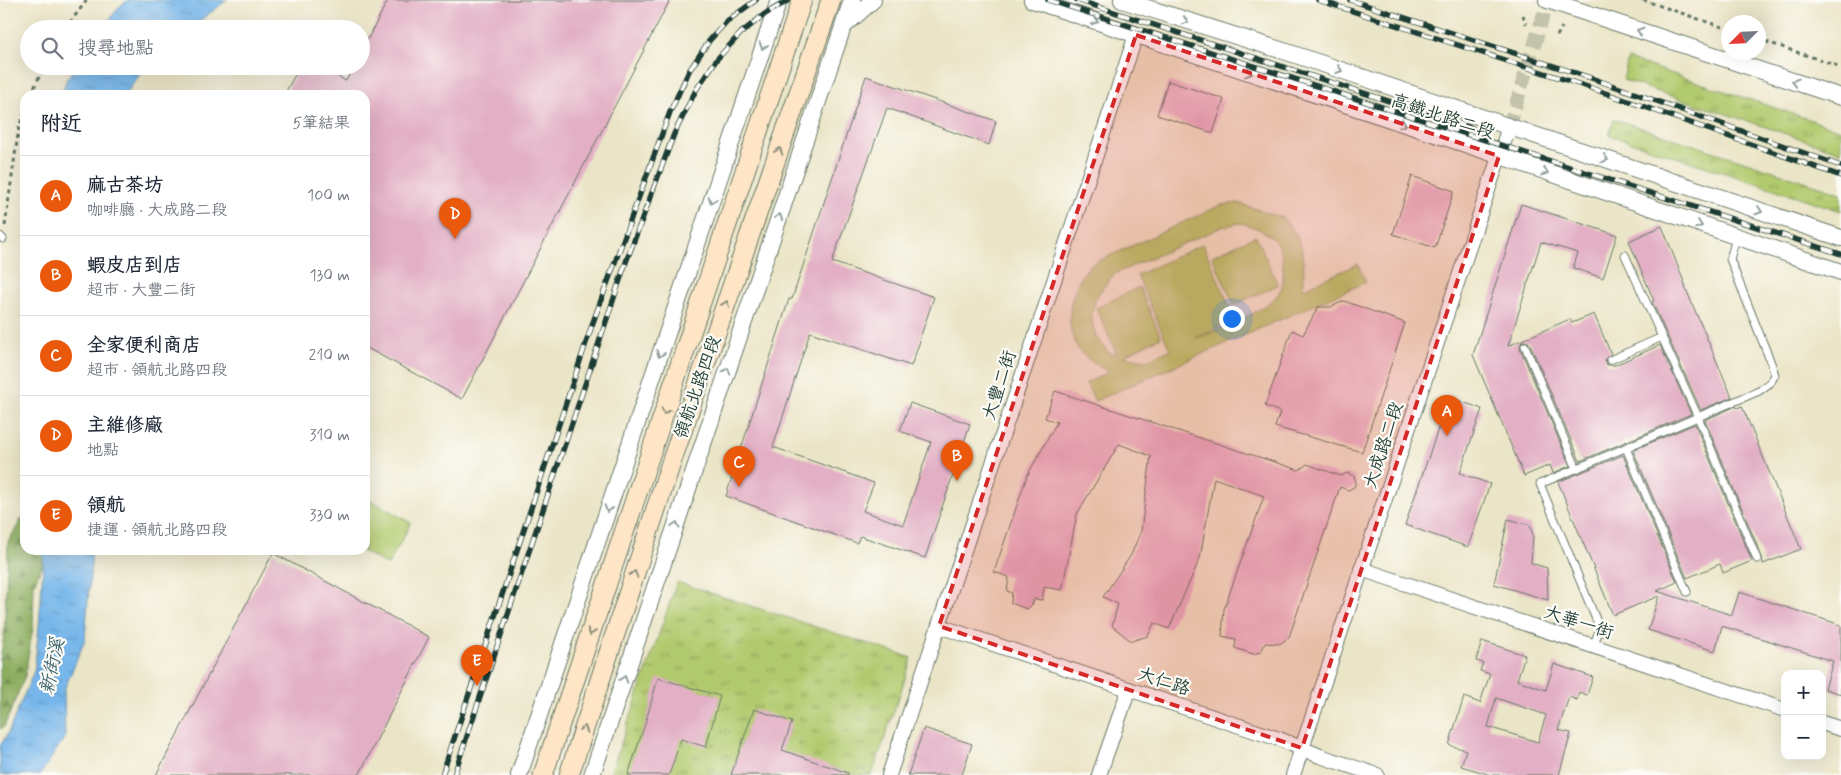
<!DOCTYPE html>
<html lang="zh-TW">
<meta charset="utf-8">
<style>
:root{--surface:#fff;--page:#f2f2f3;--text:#1f2937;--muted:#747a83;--line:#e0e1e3;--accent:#ea580c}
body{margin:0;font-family:Mynerve,"LXGW WenKai TC",sans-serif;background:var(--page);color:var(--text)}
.controls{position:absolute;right:15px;bottom:15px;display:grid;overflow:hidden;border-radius:10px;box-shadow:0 5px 20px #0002}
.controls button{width:45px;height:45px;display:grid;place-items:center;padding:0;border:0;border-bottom:1px solid var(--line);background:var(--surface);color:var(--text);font:25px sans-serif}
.compass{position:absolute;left:1721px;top:15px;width:45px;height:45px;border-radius:50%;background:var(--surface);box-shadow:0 5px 20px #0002;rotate:246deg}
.you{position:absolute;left:1231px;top:318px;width:18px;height:18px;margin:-12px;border:4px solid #fff;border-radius:50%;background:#1a73e8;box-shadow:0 0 0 8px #1a73e833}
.badge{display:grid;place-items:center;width:32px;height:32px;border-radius:50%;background:var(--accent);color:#fff;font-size:16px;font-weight:700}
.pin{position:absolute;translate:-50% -41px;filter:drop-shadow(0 1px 2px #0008)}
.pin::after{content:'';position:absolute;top:26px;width:18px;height:15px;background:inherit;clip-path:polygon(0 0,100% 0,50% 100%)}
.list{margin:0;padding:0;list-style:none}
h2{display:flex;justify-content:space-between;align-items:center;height:65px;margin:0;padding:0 20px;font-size:21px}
h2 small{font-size:16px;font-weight:400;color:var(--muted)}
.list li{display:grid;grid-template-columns:32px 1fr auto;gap:15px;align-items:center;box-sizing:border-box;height:80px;padding:0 20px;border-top:1px solid var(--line)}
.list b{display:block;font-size:19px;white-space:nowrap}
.list p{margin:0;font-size:16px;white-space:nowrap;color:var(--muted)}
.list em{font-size:16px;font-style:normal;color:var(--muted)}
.icon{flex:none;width:28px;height:28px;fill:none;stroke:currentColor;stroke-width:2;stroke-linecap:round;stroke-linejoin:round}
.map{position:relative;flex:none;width:1841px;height:775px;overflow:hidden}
.search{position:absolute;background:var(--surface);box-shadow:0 5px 20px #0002;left:20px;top:20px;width:350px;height:55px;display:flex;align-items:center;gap:12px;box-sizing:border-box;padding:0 18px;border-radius:28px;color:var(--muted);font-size:19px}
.panel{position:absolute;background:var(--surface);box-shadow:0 5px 20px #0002;left:20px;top:90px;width:350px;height:465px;border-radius:15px}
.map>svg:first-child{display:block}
</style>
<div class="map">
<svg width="1841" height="775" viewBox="0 0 1841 775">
<defs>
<pattern id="grass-tufts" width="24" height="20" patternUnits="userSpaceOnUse" patternTransform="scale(1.25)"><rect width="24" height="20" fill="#b2ca6e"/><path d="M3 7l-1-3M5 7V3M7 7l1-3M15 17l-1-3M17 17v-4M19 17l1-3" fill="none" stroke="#90a55b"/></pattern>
<pattern id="forest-firs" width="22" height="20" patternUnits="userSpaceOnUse" patternTransform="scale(1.25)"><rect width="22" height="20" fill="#8dae61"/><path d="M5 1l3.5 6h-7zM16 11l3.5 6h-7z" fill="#738f51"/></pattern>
<pattern id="water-ripples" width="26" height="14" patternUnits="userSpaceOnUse" patternTransform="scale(1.25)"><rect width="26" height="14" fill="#76b6ea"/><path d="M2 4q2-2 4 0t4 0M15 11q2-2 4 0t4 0" fill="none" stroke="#6095be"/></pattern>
</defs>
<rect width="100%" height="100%" fill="#fdfcf7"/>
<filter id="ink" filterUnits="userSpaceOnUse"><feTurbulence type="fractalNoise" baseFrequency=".02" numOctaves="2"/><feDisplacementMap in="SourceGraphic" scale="10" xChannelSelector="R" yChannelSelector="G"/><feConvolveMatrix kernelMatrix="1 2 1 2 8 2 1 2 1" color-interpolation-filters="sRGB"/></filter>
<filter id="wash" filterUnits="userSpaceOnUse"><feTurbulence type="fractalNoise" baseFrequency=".0096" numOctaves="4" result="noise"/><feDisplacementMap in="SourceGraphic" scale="20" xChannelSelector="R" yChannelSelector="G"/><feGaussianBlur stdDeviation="1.12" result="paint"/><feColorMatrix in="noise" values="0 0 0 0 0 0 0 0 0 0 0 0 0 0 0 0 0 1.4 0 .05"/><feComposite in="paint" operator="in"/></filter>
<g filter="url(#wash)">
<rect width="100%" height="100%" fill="#ebe5c7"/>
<g fill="url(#grass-tufts)" stroke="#688451">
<polygon points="1628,59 1841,130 1841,152 1623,80"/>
<polygon points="1614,119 1841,193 1841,211 1609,135"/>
<polygon points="677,582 912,658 872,775 610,775"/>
</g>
<polygon fill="url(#forest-firs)" stroke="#56764a" points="22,518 25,518 25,550 47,550 47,553 34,585 33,627 25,676 4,727 0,729 0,659 4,636 8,542"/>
<g fill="#b2ca6e" stroke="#688451" fill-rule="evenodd">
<path d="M1238,203l45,15 13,16 6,15 2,22 -2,18 56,-25 8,18 -271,119 -9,-18 23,-11c-11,-6 -27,-15 -33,-27 -10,-19 -7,-46 3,-64 2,-6 8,-11 11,-16l131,-60zM1240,223c18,4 40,14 42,34 1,9 3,26 -2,34 -13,21 -61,39 -84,47l39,-19 -32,-75 -66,31 33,75 -24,10 -23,-4 38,-19 -22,-50 -43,21 21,46 -8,-1 -13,-16 -5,-20 5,-20 18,-23 108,-47z"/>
<polygon points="1256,236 1278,285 1234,305 1212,256"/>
<polygon points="365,497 411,523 388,565 360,550 365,550"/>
</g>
<g fill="url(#water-ripples)" stroke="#4a7a8f">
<polygon points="128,0 227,0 189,29 103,29 118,8"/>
<polygon points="76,66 146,66 125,95 62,95 66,80"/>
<polygon points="44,550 92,550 85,640 64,690 65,737 40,775 0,775 0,746 8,733 34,671 39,626"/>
</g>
<g id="blocks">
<g fill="#e2afc4" fill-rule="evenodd">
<polygon points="388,0 670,0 462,399 365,347 365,95 284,95 300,66 318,66 346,81 354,66 361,66 361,52"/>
<polygon points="866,76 996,121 989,145 887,108 832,262 934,297 919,341 920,341 911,366 810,332 773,447 874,483 863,511 903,525 931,442 900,431 910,403 970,424 925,558 860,536 857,543 726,496 789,299 792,299"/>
<polygon points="1168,81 1224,99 1213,133 1157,115"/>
<polygon points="1412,176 1454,191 1435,248 1393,234"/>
<polygon points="1521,204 1617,235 1603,278 1573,268 1578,253 1541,242 1508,346 1570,319 1572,323 1594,314 1611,354 1605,359 1607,365 1615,365 1660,345 1691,414 1580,461 1530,344 1528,342 1523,341 1521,343 1520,348 1570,466 1553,473 1550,465 1524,476 1473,355"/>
<polygon points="1662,226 1686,287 1685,287 1732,397 1701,410 1652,302 1654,301 1629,241"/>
<polygon points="1344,301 1405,323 1362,452 1275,427 1280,412 1265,406 1292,330 1303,335 1318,307 1331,307"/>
<polygon points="1055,391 1299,470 1307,464 1341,476 1347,473 1354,476 1356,482 1354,487 1348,490 1340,487 1289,637 1280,644 1265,643 1261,652 1253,654 1235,648 1236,639 1222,636 1224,609 1264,496 1214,478 1200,558 1169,629 1154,623 1148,636 1131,641 1112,626 1118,604 1103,597 1131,555 1141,531 1151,456 1119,444 1077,514 1062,590 1044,587 1042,600 1034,599 1032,605 1027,609 1011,603 1012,593 1007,591 1009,577 994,572 1027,476 1057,422 1045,418"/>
<polygon points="1449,397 1482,409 1460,473 1490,484 1468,547 1405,525"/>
<polygon points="1736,406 1737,408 1742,406 1801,549 1763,564 1762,557 1705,420"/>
<polygon points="1695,424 1752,561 1723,573 1720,564 1687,578 1633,450"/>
<polygon points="1623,455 1677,582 1657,591 1732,615 1739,592 1841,625 1841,694 1825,689 1833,661 1722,626 1715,651 1648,630 1659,596 1613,615 1558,482"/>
<polygon points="1508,519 1530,525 1533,536 1531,563 1547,568 1548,600 1494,584"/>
<polygon points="273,553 429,637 359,775 156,775"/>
<path d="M1482,641l43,14 -8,25 29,10 8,-26 39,13 -6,18 -8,-3 -2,8 -8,-3 -11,33 13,3 -12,42h-68l-30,-9 5,-16 -17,-5 15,-48 16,6 10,-29 -10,-3 3,-8 -7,-2zM1496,698l50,17 -8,27 -50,-15z"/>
<polygon points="658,678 720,696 706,747 681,739 669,775 628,775 645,724"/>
<polygon points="754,709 792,722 782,750 848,773 848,775 731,775"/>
<polygon points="924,728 972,744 962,775 908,775"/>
</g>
</g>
</g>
<g filter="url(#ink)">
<use href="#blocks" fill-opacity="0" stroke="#667867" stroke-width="1"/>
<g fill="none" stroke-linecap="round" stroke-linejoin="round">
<polyline stroke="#c2c3aa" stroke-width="14" stroke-dasharray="14 7" stroke-linecap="butt" points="1509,127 1548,0"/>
<defs>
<g id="service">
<polyline points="0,236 3,239"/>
<polyline points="1625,255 1698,417 1757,559"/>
<polyline points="1525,346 1577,469"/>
<polyline points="1610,360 1662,337"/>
<polyline points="1626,448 1687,592"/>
<polyline points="1593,646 1600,629 1540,484 1759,391 1770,383 1775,375 1771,363 1730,259 1736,238"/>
</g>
<g id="minor">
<polyline points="1361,569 1785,710"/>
<polyline points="939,626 1279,739 1320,756 1377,775"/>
<polyline points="1822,723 1841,729"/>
<polyline points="889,775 1136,35"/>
<polyline points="1099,775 1129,689"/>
<polyline points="1293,775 1509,127"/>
</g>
<g id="tertiary">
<polyline points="1032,0 1465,144 1841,272"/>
<polyline points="1122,0 1293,54 1841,238"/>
<polyline points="1547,0 1841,97"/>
<polyline points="844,26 873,0"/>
<polyline points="519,775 779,0"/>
<polyline points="592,775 852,0"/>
</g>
<g id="secondary">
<path d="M543,775c88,-258 171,-517 259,-775"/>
<polyline points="569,775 671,463 831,0"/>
</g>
</defs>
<use href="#service" stroke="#667867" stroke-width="9"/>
<use href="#minor" stroke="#667867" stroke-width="16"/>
<use href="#tertiary" stroke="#667867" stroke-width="18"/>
<use href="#secondary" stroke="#667867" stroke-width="21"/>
<g stroke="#667867" stroke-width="3" stroke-dasharray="4 4" stroke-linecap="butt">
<polyline points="1643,0 1728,29"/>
<polyline points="1523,15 1526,24"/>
<polyline points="65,29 87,0"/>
<polyline points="1557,36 1562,27"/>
<polyline points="1758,39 1841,67"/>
<polyline points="31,95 44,66"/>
<polyline points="5,226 19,127 25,111"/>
</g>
<use href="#service" stroke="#fff" stroke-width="7"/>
<use href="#minor" stroke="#fff" stroke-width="14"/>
<use href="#tertiary" stroke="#fff" stroke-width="16"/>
<use href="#secondary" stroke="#fde5c5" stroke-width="19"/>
<defs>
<g id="rail">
<polyline points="1048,0 1841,254"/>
<polyline points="1077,0 1472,128"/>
<polyline points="1318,0 1591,88 1841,176"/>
<polyline points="1350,0 1594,79 1841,166"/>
<polyline points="442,775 592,325 670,112 689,71 709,41 727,21 756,0"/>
<polyline points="454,775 626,262 674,134 696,90 717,59 741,33 765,14 789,0"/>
</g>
</defs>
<use href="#rail" stroke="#1f3d34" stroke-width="5.5"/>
<use href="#rail" stroke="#fdfcf7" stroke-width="4" stroke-dasharray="11" stroke-linecap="butt"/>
</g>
<defs><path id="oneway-chevron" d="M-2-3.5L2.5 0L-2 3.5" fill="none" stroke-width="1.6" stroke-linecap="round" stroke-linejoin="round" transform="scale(1.25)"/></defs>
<g stroke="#8f9e9a">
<use href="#oneway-chevron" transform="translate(1095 21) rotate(19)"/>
<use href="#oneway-chevron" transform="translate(1185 21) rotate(17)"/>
<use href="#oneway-chevron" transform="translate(1640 31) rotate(-162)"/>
<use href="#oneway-chevron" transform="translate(763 46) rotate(109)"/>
<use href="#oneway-chevron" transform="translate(1339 70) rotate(19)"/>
<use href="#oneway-chevron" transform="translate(1249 73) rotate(18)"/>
<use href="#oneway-chevron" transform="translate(1795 82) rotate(-162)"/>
<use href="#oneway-chevron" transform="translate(1403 124) rotate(18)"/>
<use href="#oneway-chevron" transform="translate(1605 159) rotate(19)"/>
<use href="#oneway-chevron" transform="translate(1545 172) rotate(19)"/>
<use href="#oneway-chevron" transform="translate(712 200) rotate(109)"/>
<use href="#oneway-chevron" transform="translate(1759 211) rotate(19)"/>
<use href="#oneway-chevron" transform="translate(779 217) rotate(-72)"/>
<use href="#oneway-chevron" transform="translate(1699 225) rotate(19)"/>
<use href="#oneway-chevron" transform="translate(660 354) rotate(109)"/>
<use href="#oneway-chevron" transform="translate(727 371) rotate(-72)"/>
<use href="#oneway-chevron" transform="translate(608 509) rotate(109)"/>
<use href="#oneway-chevron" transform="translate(676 525) rotate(-72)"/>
<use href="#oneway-chevron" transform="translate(624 679) rotate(-72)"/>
</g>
<g stroke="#8e917c">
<use href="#oneway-chevron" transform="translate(779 151) rotate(-71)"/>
<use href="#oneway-chevron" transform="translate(726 304) rotate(-71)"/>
<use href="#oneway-chevron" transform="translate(665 411) rotate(108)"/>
<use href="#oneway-chevron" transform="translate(634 574) rotate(-72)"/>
<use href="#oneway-chevron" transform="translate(591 632) rotate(109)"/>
<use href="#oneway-chevron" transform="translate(584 729) rotate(-72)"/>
</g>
</g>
<path fill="#d62828" fill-opacity="0.2" stroke="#d62828" stroke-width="4" stroke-dasharray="10 6" stroke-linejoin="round" d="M1136,35l363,121 -197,592 -363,-122z"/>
<g text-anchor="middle" stroke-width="4.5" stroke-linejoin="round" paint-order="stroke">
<g font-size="18" fill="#1f3d34" stroke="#fdfcf7">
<text transform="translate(1443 116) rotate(18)" y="6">高鐵北路二段</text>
<text transform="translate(999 385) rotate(-72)" y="6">大豐二街</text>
<text transform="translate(697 387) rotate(-71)" y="6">領航北路四段</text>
<text transform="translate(1383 445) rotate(-72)" y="6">大成路二段</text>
<text transform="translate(1579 622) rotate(18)" y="6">大華一街</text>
<text transform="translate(1164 681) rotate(18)" y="6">大仁路</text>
</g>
<g font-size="19" font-style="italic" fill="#39616b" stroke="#fdfcf7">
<text transform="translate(51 666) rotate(-78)" y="7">新街溪</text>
</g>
</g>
</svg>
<div class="controls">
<button>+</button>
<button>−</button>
</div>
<svg class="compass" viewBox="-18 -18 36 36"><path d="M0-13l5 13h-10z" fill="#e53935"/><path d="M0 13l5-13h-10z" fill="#747a83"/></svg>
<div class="you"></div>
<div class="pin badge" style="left:1447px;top:436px">A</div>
<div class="pin badge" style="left:957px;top:481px">B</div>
<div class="pin badge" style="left:739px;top:487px">C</div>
<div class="pin badge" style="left:455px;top:239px">D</div>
<div class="pin badge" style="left:477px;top:686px">E</div>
<div class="search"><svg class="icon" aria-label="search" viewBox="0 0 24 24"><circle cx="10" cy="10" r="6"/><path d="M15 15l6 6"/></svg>搜尋地點</div>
<section class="panel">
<h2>附近<small>5筆結果</small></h2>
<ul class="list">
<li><span class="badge">A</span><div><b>麻古茶坊</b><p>咖啡廳 · 大成路二段</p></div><em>100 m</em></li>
<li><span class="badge">B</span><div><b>蝦皮店到店</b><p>超市 · 大豐二街</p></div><em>130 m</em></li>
<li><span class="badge">C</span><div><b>全家便利商店</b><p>超市 · 領航北路四段</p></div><em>210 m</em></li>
<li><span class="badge">D</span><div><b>主維修廠</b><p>地點</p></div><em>310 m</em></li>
<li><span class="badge">E</span><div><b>領航</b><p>捷運 · 領航北路四段</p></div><em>330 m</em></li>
</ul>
</section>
</div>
